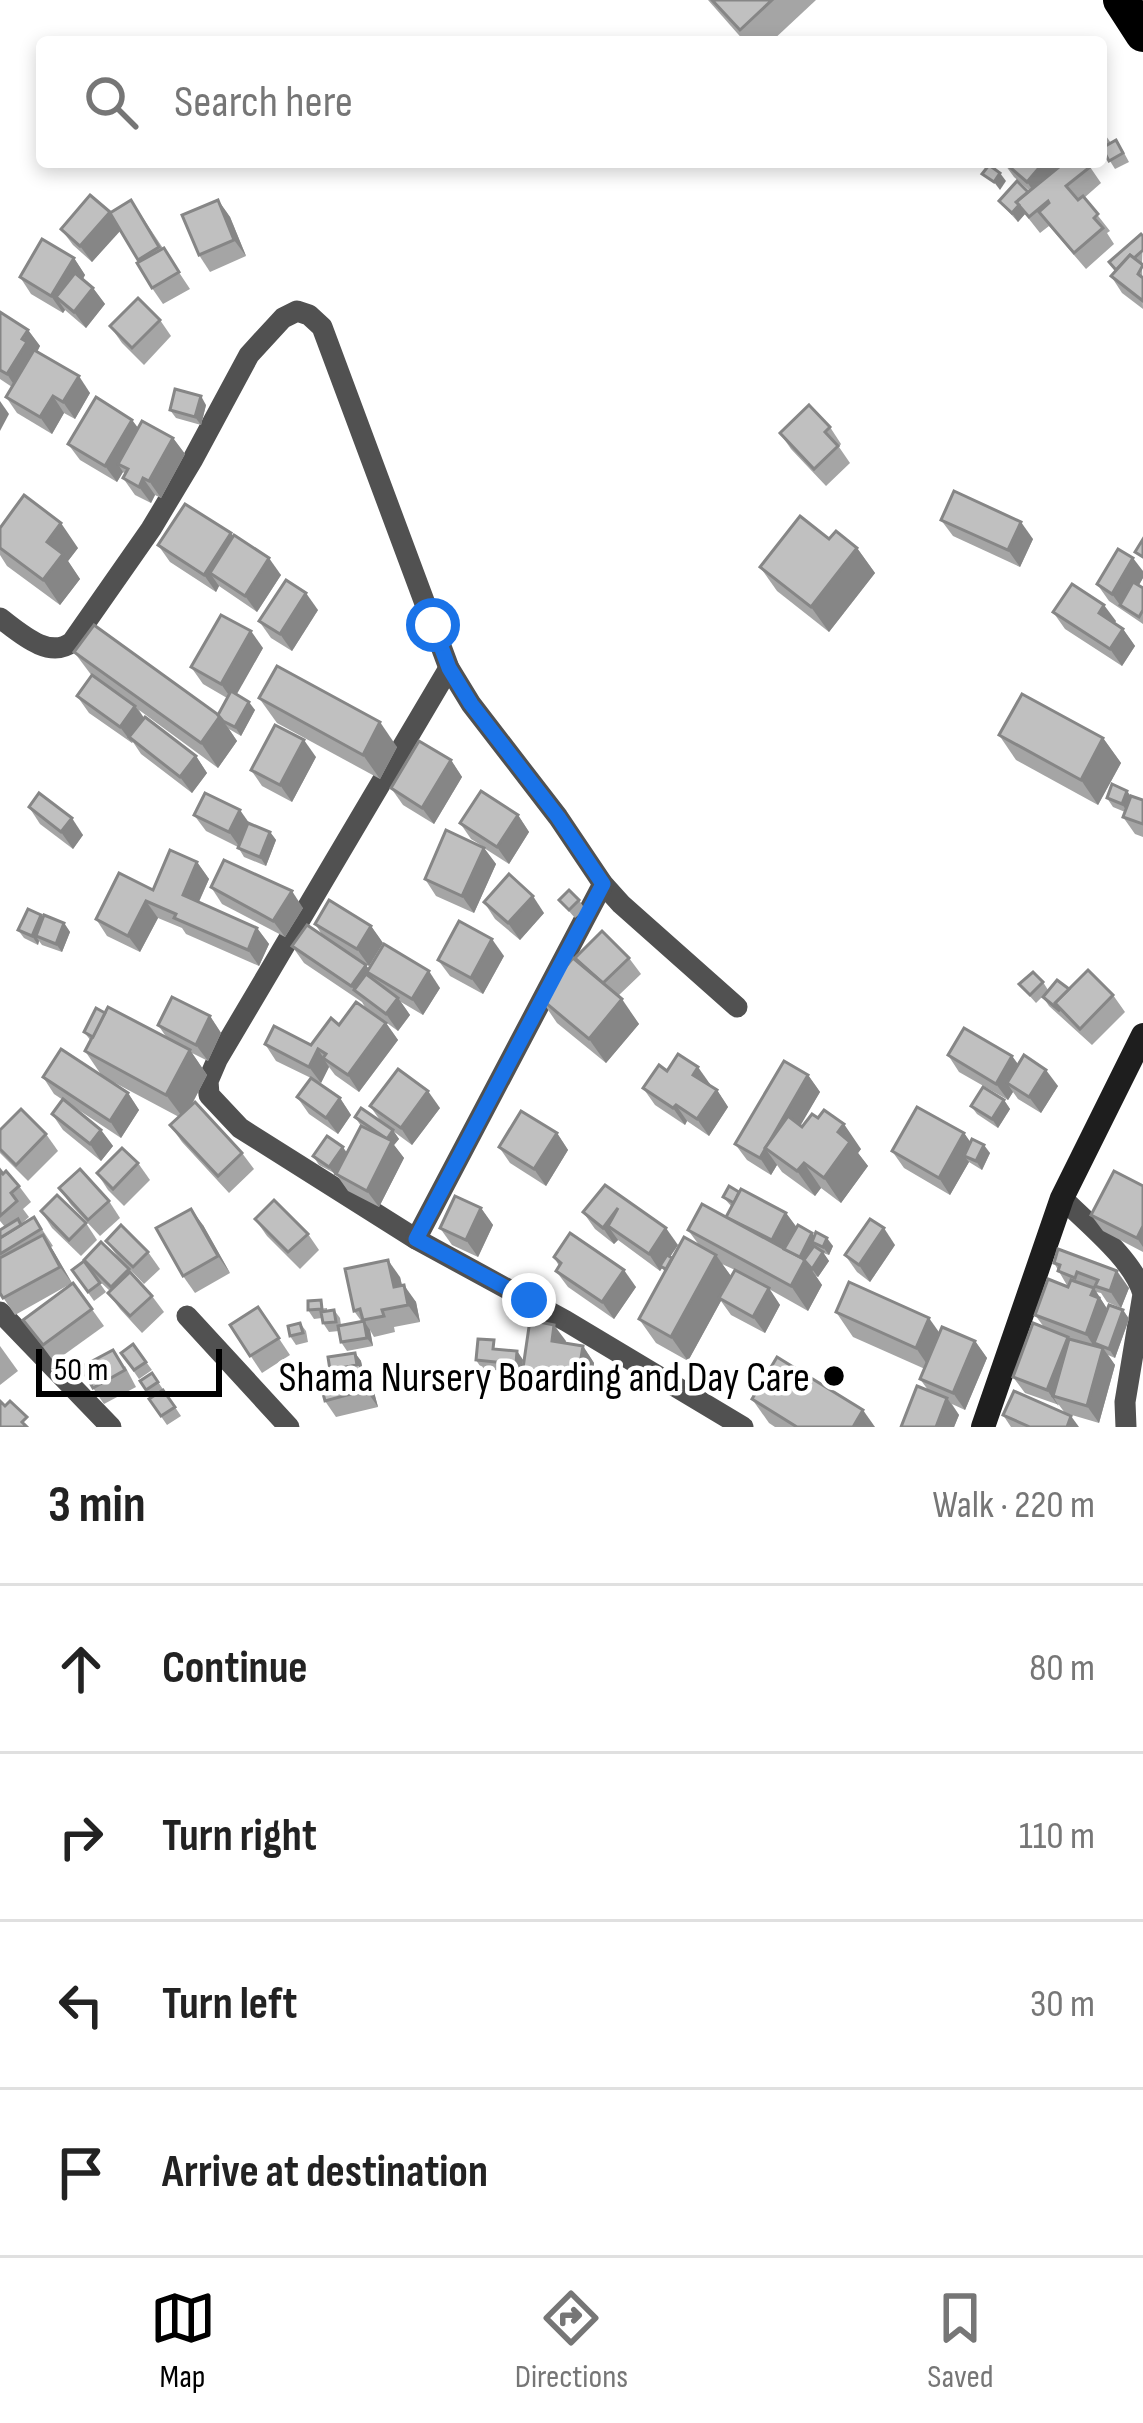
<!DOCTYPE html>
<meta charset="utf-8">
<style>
:root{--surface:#fff;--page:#f6f6f6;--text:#222;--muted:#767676;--line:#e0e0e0;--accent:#000}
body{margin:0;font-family:"Sofia Sans Condensed",sans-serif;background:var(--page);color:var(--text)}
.scale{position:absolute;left:36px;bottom:30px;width:186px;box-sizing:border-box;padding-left:12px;border:6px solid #000;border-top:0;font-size:33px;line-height:42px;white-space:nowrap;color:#000;-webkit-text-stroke:9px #fff;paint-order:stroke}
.stop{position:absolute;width:36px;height:36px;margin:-27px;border:9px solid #1a73e8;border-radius:50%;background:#fff}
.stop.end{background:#1a73e8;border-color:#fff;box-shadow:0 3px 12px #0008}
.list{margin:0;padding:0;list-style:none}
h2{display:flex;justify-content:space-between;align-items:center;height:156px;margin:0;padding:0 48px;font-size:51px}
h2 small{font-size:39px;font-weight:400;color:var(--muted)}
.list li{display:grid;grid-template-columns:78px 1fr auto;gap:36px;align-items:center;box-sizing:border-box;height:168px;padding:0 48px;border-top:3px solid var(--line)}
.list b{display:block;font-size:45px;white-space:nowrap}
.list em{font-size:39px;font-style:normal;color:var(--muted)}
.icon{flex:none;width:66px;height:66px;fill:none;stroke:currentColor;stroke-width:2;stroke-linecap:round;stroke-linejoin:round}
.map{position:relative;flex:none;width:1143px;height:1427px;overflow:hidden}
.search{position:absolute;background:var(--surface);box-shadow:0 6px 18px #0003;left:36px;right:36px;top:36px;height:132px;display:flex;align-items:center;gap:30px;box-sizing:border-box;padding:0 42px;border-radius:12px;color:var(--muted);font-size:45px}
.sheet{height:828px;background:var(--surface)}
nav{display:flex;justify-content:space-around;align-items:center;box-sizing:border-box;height:168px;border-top:3px solid var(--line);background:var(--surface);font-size:33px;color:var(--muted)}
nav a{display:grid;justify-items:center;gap:6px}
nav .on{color:var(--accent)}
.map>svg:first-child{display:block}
</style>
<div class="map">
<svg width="1143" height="1427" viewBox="0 0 1143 1427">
<rect width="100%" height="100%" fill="#fff"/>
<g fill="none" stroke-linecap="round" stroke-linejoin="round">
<g stroke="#515151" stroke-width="21">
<path d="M0,618c20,15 49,42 72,24l79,-113 42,-70 56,-104 34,-37 14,-7 12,4 13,12 127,341 22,36 87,113 45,67 18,20 116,103"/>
<polyline points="449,668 217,1060 208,1081 209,1095 240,1128 416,1239 566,1321 743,1427"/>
<path d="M1062,1198c25,25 72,62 81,96l-18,108 1,25"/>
<polyline points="416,1239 603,884"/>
<polyline points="0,1312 111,1427"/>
<polyline points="187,1316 289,1427"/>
</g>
<polyline stroke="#1e1e1e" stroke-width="24" points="983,1427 1062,1198 1143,1035"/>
<polyline stroke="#000" stroke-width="36" points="1121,0 1143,34"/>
</g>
<g fill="#a5a5a5" fill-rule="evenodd">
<polygon points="708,0 816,0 771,42 745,42"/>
<polygon points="1101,129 1111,143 1122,149 1129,162 1115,169 1105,153 1101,155"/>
<polygon points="1003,162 1056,162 1059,167 1065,162 1091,162 1088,164 1101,183 1084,198 1110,231 1107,233 1114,244 1086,269 1049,226 1040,233 1025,214 1018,222 999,201 1030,191 1014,177"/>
<polygon points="131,200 190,289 163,304 152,288 139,262 120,230 92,262 73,245 61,229 110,213"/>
<polygon points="218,200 230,217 246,256 210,272 199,255"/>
<polygon points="1143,236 1142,265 1143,309 1122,293 1111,276 1115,271 1109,262"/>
<polygon points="74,258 85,275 83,279 93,288 105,304 86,328 65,310 63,313 31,294 20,277"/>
<polygon points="0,312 28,330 40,346 37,351 90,393 75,419 64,413 52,434 17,413 6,397 12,387 0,379"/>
<polygon points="160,320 171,336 144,365 122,343 110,326"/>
<polygon points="206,405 201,425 176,418 170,410"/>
<polygon points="132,420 138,428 173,438 185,454 161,498 155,495 151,503 135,495 123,478 125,474 123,472 117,482 80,460 68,444"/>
<polygon points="830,427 841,444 839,447 850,463 826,486 791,449 780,433"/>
<polygon points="941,520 1033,539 1020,567 953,536"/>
<polygon points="0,528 78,548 68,561 80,579 60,605 7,566 0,555"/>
<polygon points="233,537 281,575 257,612 219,586 216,592 170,562 158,545"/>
<polygon points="829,539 857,548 875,573 829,632 777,591 760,567"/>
<polygon points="1143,578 1139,585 1143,588 1143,624 1109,601 1097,584"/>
<polygon points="318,610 292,651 271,638 259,621"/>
<polygon points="1053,612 1116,621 1114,624 1123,629 1135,646 1122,666 1065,629"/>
<polygon points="263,648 236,694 255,710 241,736 229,729 237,741 218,768 139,710 144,718 196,756 207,773 192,793 141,754 133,742 132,743 89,713 77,696 92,676 74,652 218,715 227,698 203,684 191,667"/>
<polygon points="259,698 397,747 380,779 277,723"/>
<polygon points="999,735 1103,738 1121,763 1098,805 1016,760"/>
<polygon points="316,757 292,802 262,786 251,770"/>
<polygon points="451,760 462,777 434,824 403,805 391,788"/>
<polygon points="1131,796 1143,800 1143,837 1135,834 1123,817 1125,812 1113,807 1107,798"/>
<polygon points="29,807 83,835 73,849 40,824"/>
<polygon points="194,815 249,823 270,832 276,840 266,866 244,857 238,847 206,831"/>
<polygon points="518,815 529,832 509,864 484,848 496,864 474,913 436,896 425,879 484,847 471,839 460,823"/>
<polygon points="197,862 209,879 199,902 257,928 269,944 259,966 186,934 182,928 158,918 140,952 107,936 96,919 153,890"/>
<polygon points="211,887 303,908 285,937 222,904"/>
<polygon points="559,900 579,900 585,909 575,918"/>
<polygon points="484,902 544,913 520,940 495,919"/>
<polygon points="43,918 64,923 70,932 62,952 42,945 39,941 38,945 24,938 18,930"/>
<polygon points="315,924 371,926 383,943 369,966 362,962 369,969 440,988 423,1015 401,1002 410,1015 398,1031 365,1007 362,1002 304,963 292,946 323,936"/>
<polygon points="504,956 483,994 450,976 438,960"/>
<polygon points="629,958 641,974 618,996 639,1024 606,1063 557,1023 540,998"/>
<polygon points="1043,982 1048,990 1069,989 1113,995 1125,1012 1092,1045 1049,1006 1043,997 1045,994 1036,1003 1019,984"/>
<polygon points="210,1016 221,1033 208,1061 192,1053 207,1075 191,1106 242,1153 254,1169 229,1193 182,1142 170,1125 179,1117 102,1076 85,1051 91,1041 84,1032 167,1038 158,1025"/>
<polygon points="386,1023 398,1040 359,1092 335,1075 329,1067 321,1083 312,1079 340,1098 351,1115 338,1134 309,1114 297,1097 311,1078 276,1061 265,1044 311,1045 339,1025"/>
<polygon points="948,1055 1012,1056 1018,1064 1058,1086 1041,1113 1018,1099 1013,1092 1008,1100 959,1072"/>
<polygon points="667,1071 710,1084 709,1085 717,1090 728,1107 709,1136 687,1121 685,1125 655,1105 643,1088"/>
<polygon points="808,1075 820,1092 800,1125 861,1149 858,1153 868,1166 841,1203 821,1188 815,1196 782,1172 777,1165 771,1175 747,1160 735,1144"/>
<polygon points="43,1077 128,1093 139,1110 121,1138 68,1103 101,1130 113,1146 101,1161 63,1130 52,1114 63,1100 54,1094"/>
<polygon points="1004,1100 1010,1109 998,1128 977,1114 971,1106"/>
<polygon points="370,1106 440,1108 412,1145 393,1131 399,1139 394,1145 404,1158 379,1207 348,1191 336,1174 319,1165 313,1156 347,1153 361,1126 355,1117 382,1123"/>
<polygon points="0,1130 46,1134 58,1151 28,1181 0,1153"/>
<polygon points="557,1133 568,1150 546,1186 510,1163 499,1147"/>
<polygon points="964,1133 970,1142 990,1153 982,1170 969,1162 950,1195 904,1168 892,1151"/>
<polygon points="138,1163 150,1180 124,1206 108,1190 97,1173"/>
<polygon points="0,1170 19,1186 31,1202 23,1209 29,1217 21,1224 34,1217 53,1246 51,1247 72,1283 15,1315 0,1293 0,1230 5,1227 0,1221"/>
<polygon points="1143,1186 1143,1252 1103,1231 1091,1215"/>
<polygon points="59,1188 109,1201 120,1218 100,1236 71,1205"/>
<path d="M739,1192l47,21 10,14 37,19 -4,9 -6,-2 6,8 -11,16 -2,-1 6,9 -14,26 -39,-22 11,16 -15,28 -34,-18 -10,-14 -33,60 -32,-18 -17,-24 26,-47 -3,-4 -2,3 -42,-31 -4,4 -19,-15 -12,-17 95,33 -8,12 2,1 27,-13 -11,-15 39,-13 5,-10 -9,-10zM722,1264l13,6 -4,6z"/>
<polygon points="481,1208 493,1225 478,1257 452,1245 440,1228"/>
<polygon points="41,1211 86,1223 97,1240 81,1256 52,1228"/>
<polygon points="255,1219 308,1234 319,1250 300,1269 267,1236"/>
<polygon points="203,1225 230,1273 195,1293 183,1276"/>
<polygon points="106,1241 148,1252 160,1269 144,1284 118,1257"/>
<polygon points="895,1245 870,1282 857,1272 845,1255"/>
<polygon points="554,1257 636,1287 614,1319 568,1287 556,1271 559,1266"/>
<polygon points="84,1260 129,1269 152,1296 164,1312 142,1333 120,1309 108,1293 110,1291 95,1277"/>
<polygon points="84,1261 106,1292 94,1301 72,1270"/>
<polygon points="1054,1263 1129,1288 1121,1308 1107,1302 1101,1293 1096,1292 1107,1309 1123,1310 1129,1319 1115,1358 1108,1355 1115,1365 1099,1423 1065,1413 1059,1405 1025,1393 1013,1377 1044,1327 1035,1315 1068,1287"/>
<polygon points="400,1277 402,1285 416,1302 420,1322 394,1327 395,1332 374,1337 370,1330 373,1346 347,1351 341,1342 339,1331 329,1332 323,1323 322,1318 314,1319 308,1310 327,1308 327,1311 334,1310 340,1318 341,1325 362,1322 354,1311"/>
<polygon points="73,1283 104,1326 54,1362 23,1320"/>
<polygon points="258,1307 290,1355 262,1373 230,1325"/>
<polygon points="836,1312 975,1341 987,1358 965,1410 952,1404 959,1415 954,1427 901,1427 928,1390 920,1379 925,1369 853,1337"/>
<polygon points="300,1323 306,1331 308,1342 296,1345 290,1336"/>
<polygon points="554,1325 566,1344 583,1346 594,1363 590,1393 535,1384 523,1368"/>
<polygon points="133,1344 152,1370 139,1379 121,1353"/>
<polygon points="0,1346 18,1371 0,1385"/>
<polygon points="500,1349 517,1351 523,1360 521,1372 482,1369 476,1360"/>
<polygon points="355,1353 361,1361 362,1369 371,1381 378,1407 336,1417 325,1401 331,1372"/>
<polygon points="125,1366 136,1387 104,1404 93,1388"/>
<polygon points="152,1373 181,1416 167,1425 149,1399 152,1398 140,1381"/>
<polygon points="752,1399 875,1427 775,1427 769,1423"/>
<polygon points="1003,1415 1079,1427 1011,1427"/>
</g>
<g fill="#868686">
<polygon points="1044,162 1056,162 1062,171 1039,199 1027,182"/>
<polygon points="1000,173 1006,181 1000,190 994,182"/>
<polygon points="218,200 230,217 246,256 234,240"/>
<polygon points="1019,206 1025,214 1018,222 1012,213"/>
<polygon points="110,212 122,229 92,262 80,246"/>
<polygon points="74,258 85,275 67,306 56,297 65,310 63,313 51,296"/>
<polygon points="93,288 105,304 86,328 74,312"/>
<polygon points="28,330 40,346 18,391 7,374"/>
<polygon points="79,376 90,393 75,419 63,402"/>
<polygon points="53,396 64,413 52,434 40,417"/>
<polygon points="201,396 206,405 201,425 195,417"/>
<polygon points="0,401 9,414 0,431"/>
<polygon points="132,420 144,436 118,464 123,472 117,482 105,466"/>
<polygon points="173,438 185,454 161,498 149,481"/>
<polygon points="143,478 155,495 151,503 139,487"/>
<polygon points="1021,522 1033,539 1020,567 1008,550"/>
<polygon points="61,523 78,548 68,561 80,579 60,605 43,580 47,542"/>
<polygon points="231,533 243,550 210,573 219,586 216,592 204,575"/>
<polygon points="857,548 875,573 829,632 811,607"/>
<polygon points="269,558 281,575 257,612 245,596"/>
<polygon points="1133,558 1143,571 1143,578 1125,608 1120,605 1112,594"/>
<polygon points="306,593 318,610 292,651 280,634"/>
<polygon points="1104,605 1116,621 1110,630 1099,613"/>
<polygon points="1123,629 1135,646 1122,666 1110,649"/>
<polygon points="251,631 263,648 233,701 221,684"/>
<polygon points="249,702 255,710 241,736 235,727"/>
<polygon points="135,706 147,722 129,737 132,743 120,727"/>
<polygon points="220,716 237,741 218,768 201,743"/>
<polygon points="380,722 397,747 380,779 363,755"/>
<polygon points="1103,738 1121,763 1098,805 1081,780"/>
<polygon points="304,740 316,757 292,802 280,785"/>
<polygon points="196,756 207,773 192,793 180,777"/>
<polygon points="451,760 462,777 434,824 422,808"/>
<polygon points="1127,791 1133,799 1128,813 1122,804"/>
<polygon points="240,810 252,827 241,849 229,832"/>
<polygon points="518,815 529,832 509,864 497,847"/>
<polygon points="72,818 83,835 73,849 61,832"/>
<polygon points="270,832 276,840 266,866 260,857"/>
<polygon points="484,848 496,864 474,913 462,896"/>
<polygon points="197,862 209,879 194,912 183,895"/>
<polygon points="292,891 303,908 285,937 273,921"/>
<polygon points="533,896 544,913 520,940 508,923"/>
<polygon points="146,901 158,918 140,952 128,936"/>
<polygon points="41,915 47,924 36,936 39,941 38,945 32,936"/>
<polygon points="64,923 70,932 62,952 56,944"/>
<polygon points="371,926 383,943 369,966 357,949"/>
<polygon points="257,928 269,944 259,966 248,950"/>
<polygon points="492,939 504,956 483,994 471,978"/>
<polygon points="366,965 373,975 367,972 376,984 355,991 351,986"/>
<polygon points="429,971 440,988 423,1015 412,999"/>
<polygon points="398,998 410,1015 398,1031 386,1014"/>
<polygon points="622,999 639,1024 606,1063 589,1039"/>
<polygon points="210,1016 221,1033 208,1061 196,1045"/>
<polygon points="386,1023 398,1040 359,1092 348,1075"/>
<polygon points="318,1049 329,1067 321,1083 309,1067"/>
<polygon points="190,1050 207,1075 184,1119 166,1095"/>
<polygon points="1012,1056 1024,1073 1007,1083 1013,1092 1008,1100 996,1084"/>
<polygon points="698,1067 710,1084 705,1092 693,1075"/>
<polygon points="1046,1070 1058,1086 1041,1113 1029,1097"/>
<polygon points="808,1075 820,1092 781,1159 765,1148"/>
<polygon points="717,1090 728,1107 709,1136 697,1119"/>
<polygon points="428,1091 440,1108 412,1145 401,1128"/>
<polygon points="128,1093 139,1110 121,1138 110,1121"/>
<polygon points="340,1098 351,1115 338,1134 326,1118"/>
<polygon points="1004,1100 1010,1109 998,1128 992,1119"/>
<polygon points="676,1105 687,1121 685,1125 673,1108"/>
<polygon points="844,1124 861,1149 858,1153 868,1166 841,1203 824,1178 838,1132"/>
<polygon points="101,1130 113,1146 101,1161 90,1144"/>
<polygon points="393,1130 399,1139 394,1145 404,1158 379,1207 367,1191 387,1139"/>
<polygon points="557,1133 568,1150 546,1186 534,1169"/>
<polygon points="964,1133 976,1150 964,1156 969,1162 950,1195 939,1178"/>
<polygon points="984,1145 990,1153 982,1170 976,1161"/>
<polygon points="343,1147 349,1156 335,1175 329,1167"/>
<polygon points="765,1148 777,1165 771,1175 760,1158"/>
<polygon points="804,1163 821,1188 815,1196 797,1171"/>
<polygon points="481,1208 493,1225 478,1257 466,1240"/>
<polygon points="618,1208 608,1226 618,1240 614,1244 603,1228"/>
<polygon points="191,1209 203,1225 230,1273 218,1256"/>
<polygon points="786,1213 798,1229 784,1257 772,1240"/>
<polygon points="1143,1226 1143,1247 1137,1238"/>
<polygon points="666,1228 678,1245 660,1271 649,1254"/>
<polygon points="884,1228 895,1245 870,1282 859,1265"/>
<polygon points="812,1233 818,1242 812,1242 816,1247 807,1263 822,1285 808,1311 791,1286 797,1261"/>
<polygon points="43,1235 54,1252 72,1283 60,1267"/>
<polygon points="827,1238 833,1246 829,1255 823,1247"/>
<polygon points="823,1252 829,1261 818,1277 812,1269"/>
<polygon points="716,1255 733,1279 688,1361 671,1337"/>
<polygon points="388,1260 400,1277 406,1304 394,1287"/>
<polygon points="624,1270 636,1287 614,1319 602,1302"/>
<polygon points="1117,1271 1129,1288 1121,1308 1110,1291"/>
<polygon points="404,1285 416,1302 420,1322 408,1305"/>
<polygon points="769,1288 780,1305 765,1333 753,1317"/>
<polygon points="1094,1288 1111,1315 1094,1343 1097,1351 1086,1334"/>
<polygon points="1123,1310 1129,1319 1115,1358 1109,1349"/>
<polygon points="929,1318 946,1342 933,1373 916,1348"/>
<polygon points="364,1321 370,1330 373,1346 367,1338"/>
<polygon points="554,1325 566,1341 563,1358 552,1341"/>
<polygon points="1068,1337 1080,1354 1053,1396 1059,1407 1047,1390"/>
<polygon points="975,1341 987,1358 965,1410 953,1393"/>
<polygon points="583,1346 594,1363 590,1393 578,1376"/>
<polygon points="1103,1348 1115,1365 1099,1423 1087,1406"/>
<polygon points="517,1351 523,1360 521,1372 516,1364"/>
<polygon points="355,1353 361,1361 362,1369 371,1381 378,1407 366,1390 357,1366"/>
<polygon points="947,1398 959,1415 954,1427 936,1427"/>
<polygon points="863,1410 875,1427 853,1427"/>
<polygon points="1071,1416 1079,1427 1067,1427"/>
</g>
<g fill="#c0c0c0" stroke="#868686" stroke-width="3">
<polygon points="712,0 772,0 740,30"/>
<polygon points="1116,140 1123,153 1109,161 1102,148"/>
<polygon points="1004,162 1044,162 1027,182"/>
<polygon points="1065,162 1086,162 1090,167 1066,186 1078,200 1083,196 1098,214 1094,218 1103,228 1074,253 1039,212 1049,203 1048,201 1029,217 1016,202"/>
<polygon points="989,165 1000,173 994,182 982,174"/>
<polygon points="1017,181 1028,192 1016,202 1019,205 1012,213 999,201"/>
<polygon points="90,195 110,212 80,246 61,229"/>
<polygon points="131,200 159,247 138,260 110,213"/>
<polygon points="218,200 234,240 199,255 182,215"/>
<polygon points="1141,234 1143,236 1143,250 1134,258 1130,255 1116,270 1109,262"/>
<polygon points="42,239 74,258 51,296 20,277"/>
<polygon points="164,248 179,272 152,288 137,263"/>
<polygon points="1130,255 1143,265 1138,274 1143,278 1143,301 1111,276"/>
<polygon points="75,273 93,288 74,312 56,297"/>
<polygon points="138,298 160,320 132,348 110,326"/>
<polygon points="0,312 28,330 22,339 27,342 7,374 0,370"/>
<polygon points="34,350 79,376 63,402 53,396 40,417 6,397"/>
<polygon points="175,389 201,396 195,417 170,410"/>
<polygon points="96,397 132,420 105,466 68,444"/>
<polygon points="809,405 830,427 825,432 838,446 814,469 780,433"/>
<polygon points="142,421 173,438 149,481 143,478 139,487 123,478 128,469 118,464"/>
<polygon points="954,491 1021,522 1008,550 941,520"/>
<polygon points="24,495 61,523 47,542 63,554 43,580 0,548 0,528"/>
<polygon points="185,504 231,533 204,575 158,545"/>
<polygon points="800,516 829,539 836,531 857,548 811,607 760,567"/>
<polygon points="234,535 269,558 245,596 210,573"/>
<polygon points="1143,539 1143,557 1135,552"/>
<polygon points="1118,549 1133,558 1112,594 1097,584"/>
<polygon points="286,580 306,593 280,634 259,621"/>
<polygon points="1133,582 1143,588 1143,610 1139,617 1120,605"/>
<polygon points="1072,584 1104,605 1099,613 1123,629 1110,649 1053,612"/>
<polygon points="221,615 251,631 221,684 191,667"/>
<polygon points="94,625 220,716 201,743 74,652"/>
<polygon points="277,666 380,722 363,755 259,698"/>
<polygon points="92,675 135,706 120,727 77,696"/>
<polygon points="231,691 249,702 235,727 223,721 218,715"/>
<polygon points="1022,694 1103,738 1081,780 999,735"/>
<polygon points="145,717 196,756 180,777 129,737"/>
<polygon points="275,725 304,740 280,785 251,770"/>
<polygon points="419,741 451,760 422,808 391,788"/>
<polygon points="1112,784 1127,791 1122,804 1107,798"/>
<polygon points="481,791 518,815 497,847 460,823"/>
<polygon points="39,793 72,818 61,832 29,807"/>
<polygon points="205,793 240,810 229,832 194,815"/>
<polygon points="1131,796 1143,800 1143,824 1123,817"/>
<polygon points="248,823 270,832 260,857 238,848"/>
<polygon points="446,830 484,848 462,896 425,879"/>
<polygon points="170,850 197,862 183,895 257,928 248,950 174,918 176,914 146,901 128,936 96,919 119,873 153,890"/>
<polygon points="224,860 292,891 273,921 211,887"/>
<polygon points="509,874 533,896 508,923 484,902"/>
<polygon points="569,890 579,900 569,910 559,900"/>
<polygon points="329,900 371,926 357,949 315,924"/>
<polygon points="28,909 41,915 32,936 18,930"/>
<polygon points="44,915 64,923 56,944 36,936"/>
<polygon points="459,921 492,939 471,978 438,960"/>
<polygon points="307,925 366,965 351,986 292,946"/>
<polygon points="602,931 629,958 603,983 575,958"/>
<polygon points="384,944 429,971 412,999 367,972"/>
<polygon points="573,958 622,999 589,1039 540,998"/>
<polygon points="1088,970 1113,995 1080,1029 1055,1003"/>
<polygon points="1033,972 1043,982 1030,995 1019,984"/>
<polygon points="366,974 398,998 386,1014 354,990"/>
<polygon points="1057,980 1069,989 1055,1003 1060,1011 1043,997"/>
<polygon points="172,997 210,1016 196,1045 158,1025"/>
<polygon points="356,1002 386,1023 348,1075 323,1058 326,1054 318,1049 309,1067 265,1044 274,1026 311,1045 331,1018 339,1025"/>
<polygon points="108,1007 190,1050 166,1095 85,1051"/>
<polygon points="96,1008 105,1013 93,1037 84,1032"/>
<polygon points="964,1028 1012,1056 996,1084 948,1055"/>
<polygon points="61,1049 128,1093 110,1121 43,1077"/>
<polygon points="678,1054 698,1067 693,1075 717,1090 697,1119 676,1105 673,1108 643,1088 659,1065 667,1071"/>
<polygon points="1024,1055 1046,1070 1029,1097 1007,1083"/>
<polygon points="784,1061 808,1075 760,1158 735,1144"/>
<polygon points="398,1069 428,1091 401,1128 370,1106"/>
<polygon points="311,1078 340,1098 326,1118 297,1097"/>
<polygon points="983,1087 1004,1100 992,1119 971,1106"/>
<polygon points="63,1099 101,1130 90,1144 52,1114"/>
<polygon points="195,1102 242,1153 218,1176 170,1125"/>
<polygon points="917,1107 964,1133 939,1178 892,1151"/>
<polygon points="361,1108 393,1130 387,1139 355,1117"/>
<polygon points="21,1109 46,1134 16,1165 0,1149 0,1130"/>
<polygon points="824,1110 844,1124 838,1132 850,1142 824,1178 804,1163 797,1171 765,1148 788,1116 802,1127 812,1114 818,1118"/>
<polygon points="521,1111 557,1133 534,1169 499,1147"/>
<polygon points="361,1126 392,1141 367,1191 336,1174"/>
<polygon points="327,1136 343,1147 329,1167 313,1156"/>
<polygon points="972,1139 984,1145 976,1161 964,1156"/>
<polygon points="122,1148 138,1163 113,1189 97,1173"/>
<polygon points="80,1169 109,1201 88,1220 59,1188"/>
<polygon points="0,1170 3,1174 6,1171 19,1186 11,1193 17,1201 0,1216"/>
<polygon points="1114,1171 1143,1186 1143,1226 1137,1238 1091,1215"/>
<polygon points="605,1185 666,1228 649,1254 608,1226 618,1208 603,1228 583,1212"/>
<polygon points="729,1186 739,1192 734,1203 723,1197"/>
<polygon points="741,1189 786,1213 772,1240 726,1217"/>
<polygon points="57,1195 86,1223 69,1240 41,1211"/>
<polygon points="455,1196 481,1208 466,1240 440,1228"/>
<polygon points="274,1200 308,1234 288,1252 255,1219"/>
<polygon points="702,1204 805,1260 791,1286 688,1230"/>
<polygon points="191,1209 218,1256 183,1276 156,1228"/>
<polygon points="34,1217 41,1229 0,1254 0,1238"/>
<polygon points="18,1219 21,1225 0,1238 0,1230"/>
<polygon points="870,1219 884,1228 859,1265 845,1255"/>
<polygon points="121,1225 148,1252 133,1267 106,1241"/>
<polygon points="798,1225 812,1233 800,1257 784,1249"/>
<polygon points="816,1232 827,1238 823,1247 812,1242"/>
<polygon points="570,1233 624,1270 602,1302 556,1271 561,1263 554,1257"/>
<polygon points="43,1235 60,1267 3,1298 0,1293 0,1258"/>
<polygon points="684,1237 716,1255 671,1337 639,1319"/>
<polygon points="101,1242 129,1269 111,1287 84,1260"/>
<polygon points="814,1246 823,1252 812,1269 804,1260"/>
<polygon points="1058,1249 1117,1271 1110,1291 1095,1286 1098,1280 1077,1272 1075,1278 1058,1271 1060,1265 1054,1263"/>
<polygon points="667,1255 672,1258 666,1269 660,1266"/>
<polygon points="388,1260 394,1287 404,1285 408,1305 382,1310 384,1316 363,1320 360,1309 354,1311 345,1269"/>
<polygon points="84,1261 100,1283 88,1292 72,1270"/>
<polygon points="735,1270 769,1288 753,1317 719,1298"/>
<polygon points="130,1272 152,1296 130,1316 108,1293"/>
<polygon points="1048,1279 1068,1287 1071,1280 1094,1288 1091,1295 1099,1298 1086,1334 1035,1315"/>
<polygon points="849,1282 929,1318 916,1348 836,1312"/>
<polygon points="73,1283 92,1309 43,1345 23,1320"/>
<polygon points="321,1300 322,1309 308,1310 308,1301"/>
<polygon points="1109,1305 1123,1310 1109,1349 1094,1343"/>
<polygon points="258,1307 279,1338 250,1356 230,1325"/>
<polygon points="334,1310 336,1322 323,1323 321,1312"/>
<polygon points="530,1320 554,1325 552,1341 583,1346 578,1376 523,1368"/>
<polygon points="364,1321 367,1338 341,1342 338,1326"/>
<polygon points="300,1323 303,1333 290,1336 288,1326"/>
<polygon points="1033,1323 1068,1337 1047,1390 1013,1377"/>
<polygon points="942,1327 975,1341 953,1393 920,1379"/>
<polygon points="478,1339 494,1340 493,1349 517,1351 516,1364 476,1360"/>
<polygon points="1069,1339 1103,1348 1087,1406 1053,1396"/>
<polygon points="133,1344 146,1362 134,1370 121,1353"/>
<polygon points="113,1350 125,1370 93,1388 81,1367"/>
<polygon points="355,1353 357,1365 330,1370 328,1357"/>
<polygon points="777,1357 863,1410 853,1427 797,1427 752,1399"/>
<polygon points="360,1364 366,1390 325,1401 318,1375"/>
<polygon points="152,1373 158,1382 146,1390 140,1381"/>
<polygon points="917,1386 947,1398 936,1427 901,1427"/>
<polygon points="163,1390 175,1407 161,1416 149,1399"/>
<polygon points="1014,1391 1071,1416 1067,1427 1030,1427 1003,1415"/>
<polygon points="0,1401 5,1406 10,1401 27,1417 22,1422 27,1427 0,1427"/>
</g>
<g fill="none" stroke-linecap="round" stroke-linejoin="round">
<polyline stroke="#1a73e8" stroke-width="15" points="433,625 449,668 471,704 558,817 603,884 416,1239 529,1300"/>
</g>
<circle fill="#000" stroke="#fff" stroke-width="4.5" cx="834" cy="1376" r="12"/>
<g text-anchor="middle" stroke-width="9" stroke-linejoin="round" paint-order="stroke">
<g font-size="42" fill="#000" stroke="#fff" text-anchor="end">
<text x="810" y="1391">Shama Nursery Boarding and Day Care</text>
</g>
</g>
</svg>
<div class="scale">50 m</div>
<div class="stop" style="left:433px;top:625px"></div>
<div class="stop end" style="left:529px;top:1300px"></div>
<div class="search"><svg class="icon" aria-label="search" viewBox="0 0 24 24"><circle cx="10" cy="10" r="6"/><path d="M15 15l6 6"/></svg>Search here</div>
</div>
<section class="sheet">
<h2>3 min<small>Walk · 220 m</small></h2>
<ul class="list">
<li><svg class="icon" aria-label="ahead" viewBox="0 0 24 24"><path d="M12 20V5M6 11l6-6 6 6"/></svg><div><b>Continue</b></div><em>80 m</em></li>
<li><svg class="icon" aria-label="right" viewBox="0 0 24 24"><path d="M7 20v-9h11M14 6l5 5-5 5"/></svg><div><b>Turn right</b></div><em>110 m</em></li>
<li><svg class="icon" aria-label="left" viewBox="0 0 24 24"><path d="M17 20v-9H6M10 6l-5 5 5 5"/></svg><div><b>Turn left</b></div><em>30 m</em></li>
<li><svg class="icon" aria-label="arrive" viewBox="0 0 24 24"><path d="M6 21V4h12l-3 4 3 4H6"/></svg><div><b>Arrive at destination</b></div></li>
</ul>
</section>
<nav>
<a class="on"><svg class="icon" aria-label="map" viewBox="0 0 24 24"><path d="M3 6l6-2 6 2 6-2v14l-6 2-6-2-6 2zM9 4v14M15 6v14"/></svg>Map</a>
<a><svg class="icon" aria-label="directions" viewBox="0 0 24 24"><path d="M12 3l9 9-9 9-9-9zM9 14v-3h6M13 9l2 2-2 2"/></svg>Directions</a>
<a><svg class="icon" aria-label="saved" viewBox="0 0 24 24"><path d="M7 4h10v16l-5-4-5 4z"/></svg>Saved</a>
</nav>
